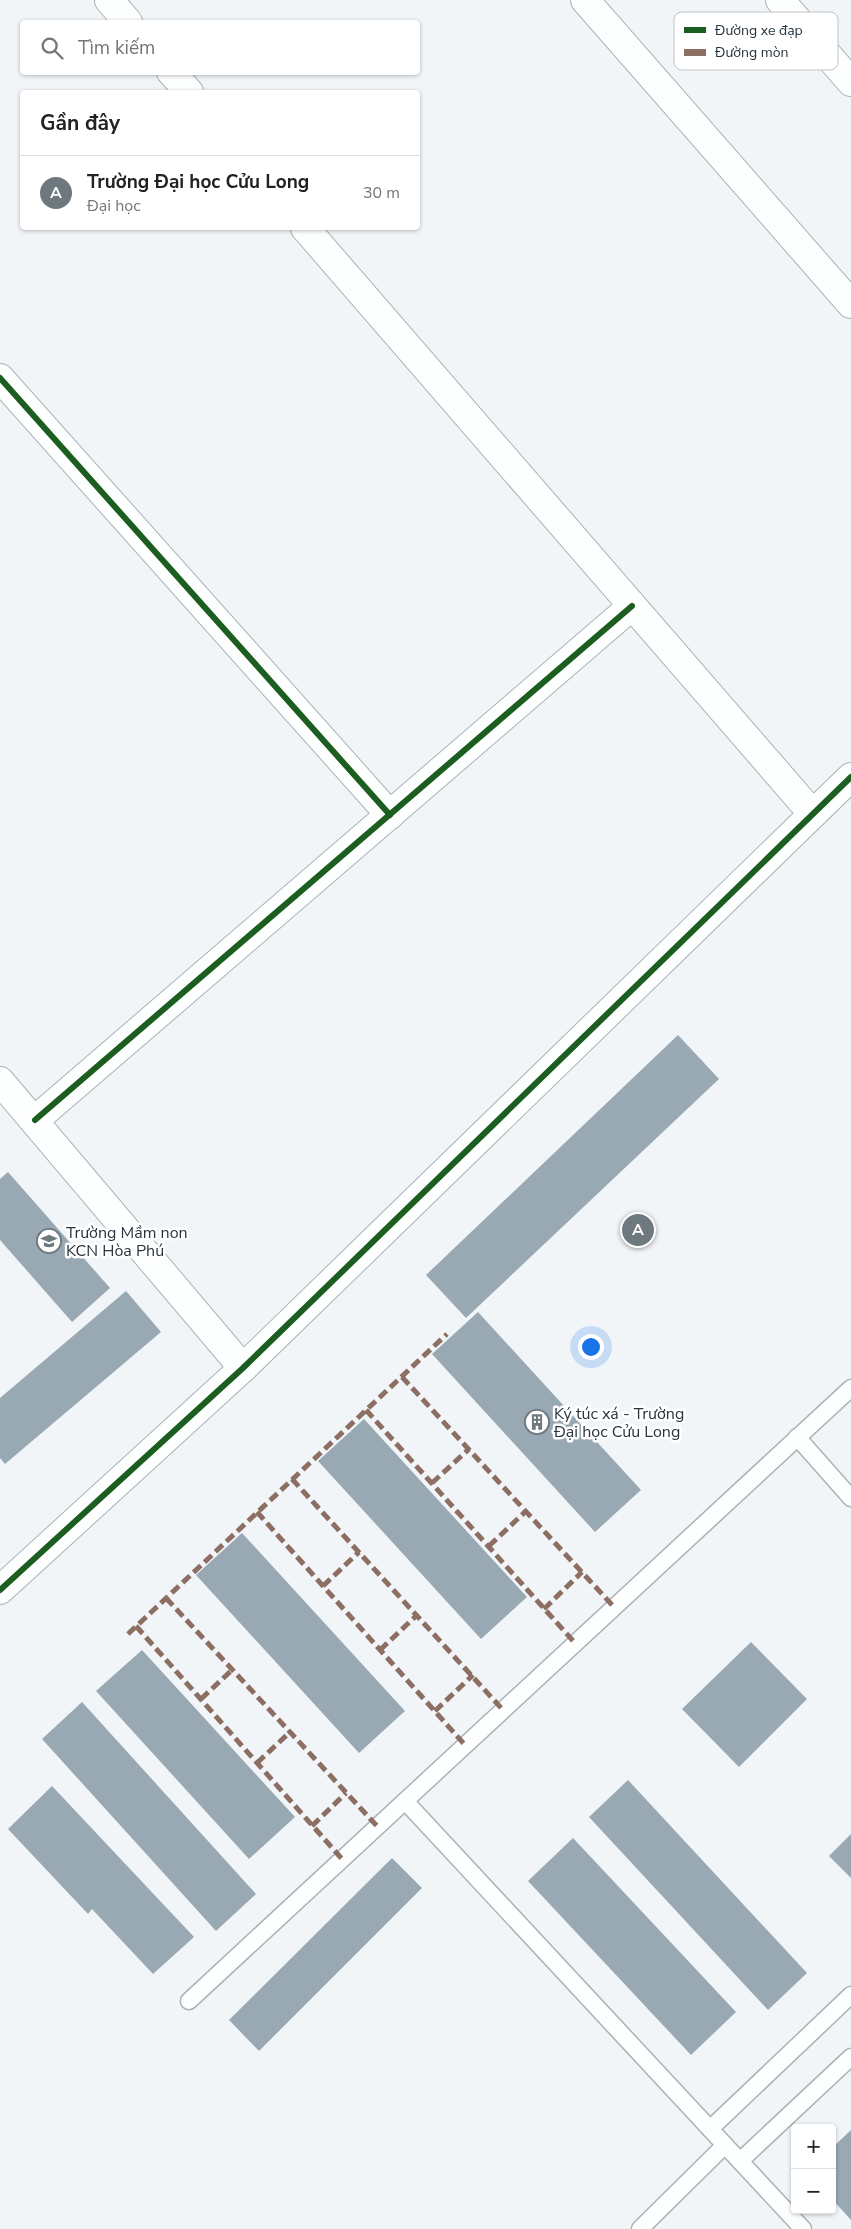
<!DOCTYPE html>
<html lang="vi">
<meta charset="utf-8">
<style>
:root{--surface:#fff;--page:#f2f2f2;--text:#222;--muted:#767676;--line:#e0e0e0;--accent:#6e787f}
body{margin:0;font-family:"Nunito Sans",sans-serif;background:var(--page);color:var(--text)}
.controls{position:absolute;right:15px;bottom:15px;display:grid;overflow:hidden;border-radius:5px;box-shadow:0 1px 4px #0004}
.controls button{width:45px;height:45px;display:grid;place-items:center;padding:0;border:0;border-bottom:1px solid var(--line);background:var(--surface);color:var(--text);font:25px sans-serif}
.you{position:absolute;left:590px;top:1346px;width:18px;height:18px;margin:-12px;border:4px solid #fff;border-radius:50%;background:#1a73e8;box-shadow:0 0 0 8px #1a73e833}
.badge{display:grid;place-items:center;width:32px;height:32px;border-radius:50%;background:var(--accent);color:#fff;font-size:16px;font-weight:700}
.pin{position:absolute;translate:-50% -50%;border:2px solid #fff;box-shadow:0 1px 5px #0006}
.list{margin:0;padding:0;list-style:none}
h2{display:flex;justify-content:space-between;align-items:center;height:65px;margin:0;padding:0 20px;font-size:21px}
h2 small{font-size:16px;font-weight:400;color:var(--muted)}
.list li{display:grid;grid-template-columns:32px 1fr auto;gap:15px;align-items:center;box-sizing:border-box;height:75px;padding:0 20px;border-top:1px solid var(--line)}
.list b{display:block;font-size:19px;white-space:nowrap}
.list p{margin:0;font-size:16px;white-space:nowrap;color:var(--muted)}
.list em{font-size:16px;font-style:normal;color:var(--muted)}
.icon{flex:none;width:28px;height:28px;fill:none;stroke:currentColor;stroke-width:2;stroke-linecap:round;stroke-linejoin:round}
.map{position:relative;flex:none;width:851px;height:2229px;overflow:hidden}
.search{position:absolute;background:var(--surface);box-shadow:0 1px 4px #0004;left:20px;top:20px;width:400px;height:55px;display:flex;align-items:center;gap:12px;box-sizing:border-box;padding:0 18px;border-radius:5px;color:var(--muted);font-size:19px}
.panel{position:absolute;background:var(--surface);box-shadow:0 1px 4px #0004;left:20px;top:90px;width:400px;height:140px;border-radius:5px}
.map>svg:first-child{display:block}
</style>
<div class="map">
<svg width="851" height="2229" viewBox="0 0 851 2229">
<rect width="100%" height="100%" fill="#f2f5f8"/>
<g fill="#98a9b4">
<polygon points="678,1035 719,1079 466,1318 426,1275"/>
<polygon points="8,1172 110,1288 72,1322 0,1240 0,1179"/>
<polygon points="126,1291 161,1332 5,1464 0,1458 0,1398"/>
<polygon points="478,1312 641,1490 595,1532 432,1354"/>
<polygon points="364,1419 527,1597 481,1639 318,1461"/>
<polygon points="242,1533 405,1711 359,1753 196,1575"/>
<polygon points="751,1642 807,1699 739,1767 682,1709"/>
<polygon points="142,1650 295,1817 249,1859 96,1691"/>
<polygon points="82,1702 256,1894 216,1931 42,1739"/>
<polygon points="628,1780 807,1973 768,2010 589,1817"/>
<polygon points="52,1786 194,1937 153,1974 92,1909 88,1914 8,1829"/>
<polygon points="851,1834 851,1878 829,1856"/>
<polygon points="573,1838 736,2012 691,2055 528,1881"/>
<polygon points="392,1858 422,1888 259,2051 229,2020"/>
<polygon points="851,2130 851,2220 832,2199 832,2148"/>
</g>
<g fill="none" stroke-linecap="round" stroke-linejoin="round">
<defs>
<g id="lane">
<polyline points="797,1437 851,1498"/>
<polyline points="405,1801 803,2229"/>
<polyline points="189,2001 851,1388"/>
<polyline points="710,2129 851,1995"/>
<polyline points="740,2161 851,2057"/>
<polyline points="640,2229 725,2145"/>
</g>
<g id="street">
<polyline points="109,0 128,22"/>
<polyline points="585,0 851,304"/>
<polyline points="171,72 189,92"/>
<polyline points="305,228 812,813"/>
<polyline points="0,378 390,815"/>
<polyline points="0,1081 243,1368"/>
<polyline points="35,1120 632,606"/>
<polyline points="0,1590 243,1368 851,777"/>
</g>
<polyline id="highway" points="780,0 851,82"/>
</defs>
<use href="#lane" stroke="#abb2b7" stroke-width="19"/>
<use href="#street" stroke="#abb2b7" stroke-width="30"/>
<use href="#highway" stroke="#abb2b7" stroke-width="30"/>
<use href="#lane" stroke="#fdfefe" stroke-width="16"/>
<use href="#street" stroke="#fdfefe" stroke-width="28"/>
<use href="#highway" stroke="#fdfefe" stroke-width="28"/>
<g stroke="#8d6e63" stroke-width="5" stroke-dasharray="10 5" stroke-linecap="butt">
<polyline points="402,1377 614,1607"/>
<polyline points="366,1410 575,1643"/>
<polyline points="292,1479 503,1710"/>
<polyline points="432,1483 469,1449"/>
<polyline points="257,1512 465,1745"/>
<polyline points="489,1546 526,1511"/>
<polyline points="323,1586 359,1552"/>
<polyline points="166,1598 377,1826"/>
<polyline points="544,1609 582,1572"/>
<polyline points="136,1626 342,1859"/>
<polyline points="128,1634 447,1334"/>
<polyline points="380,1650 417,1615"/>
<polyline points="201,1699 232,1670"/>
<polyline points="435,1711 473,1675"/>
<polyline points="257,1763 290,1732"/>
<polyline points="312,1826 346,1793"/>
</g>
<defs>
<g id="cycleway">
<polyline points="0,378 390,815"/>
<polyline points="35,1120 632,606"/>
<polyline points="0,1590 243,1368 851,777"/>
</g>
</defs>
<use href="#cycleway" stroke="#fff" stroke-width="9"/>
<use href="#cycleway" stroke="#1b5e20" stroke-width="6"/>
</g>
<defs>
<symbol id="school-ring" viewBox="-11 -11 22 22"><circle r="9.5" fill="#fff" stroke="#6e787f" stroke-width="1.5"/><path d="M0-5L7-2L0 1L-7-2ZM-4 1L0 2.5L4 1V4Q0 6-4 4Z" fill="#6e787f"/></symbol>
<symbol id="building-ring" viewBox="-11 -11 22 22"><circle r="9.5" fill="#fff" stroke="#6e787f" stroke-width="1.5"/><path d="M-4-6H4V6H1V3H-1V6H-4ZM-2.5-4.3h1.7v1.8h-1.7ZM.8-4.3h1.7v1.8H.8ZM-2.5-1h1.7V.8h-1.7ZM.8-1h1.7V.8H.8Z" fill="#6e787f"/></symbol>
</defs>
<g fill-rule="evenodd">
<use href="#school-ring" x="35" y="1227" width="28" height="28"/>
<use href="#building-ring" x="523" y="1408" width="28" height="28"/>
</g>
<g text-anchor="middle" stroke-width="5" stroke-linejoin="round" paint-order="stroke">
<g font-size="16" fill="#27343e" stroke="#fff" text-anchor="start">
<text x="66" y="1238">Trường Mầm non<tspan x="66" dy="18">KCN Hòa Phú</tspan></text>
<text x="554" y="1419">Ký túc xá - Trường<tspan x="554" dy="18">Đại học Cửu Long</tspan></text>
</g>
</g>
<rect x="674" y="12" width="164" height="58" rx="8" fill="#fff" stroke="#bec2c5" stroke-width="1"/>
<rect x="684" y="27" width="22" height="6" fill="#1b5e20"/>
<rect x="684" y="49" width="22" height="7" fill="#8d6e63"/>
<g font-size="14" fill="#27343e">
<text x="715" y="35">Đường xe đạp</text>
<text x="715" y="57">Đường mòn</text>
</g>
</svg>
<div class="controls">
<button>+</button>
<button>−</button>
</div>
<div class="you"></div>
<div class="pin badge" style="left:638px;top:1230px">A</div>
<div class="search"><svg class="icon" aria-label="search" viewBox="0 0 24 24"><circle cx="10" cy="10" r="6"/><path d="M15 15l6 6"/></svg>Tìm kiếm</div>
<section class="panel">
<h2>Gần đây<small></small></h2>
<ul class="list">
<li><span class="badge">A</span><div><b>Trường Đại học Cửu Long</b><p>Đại học</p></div><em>30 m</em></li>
</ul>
</section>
</div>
